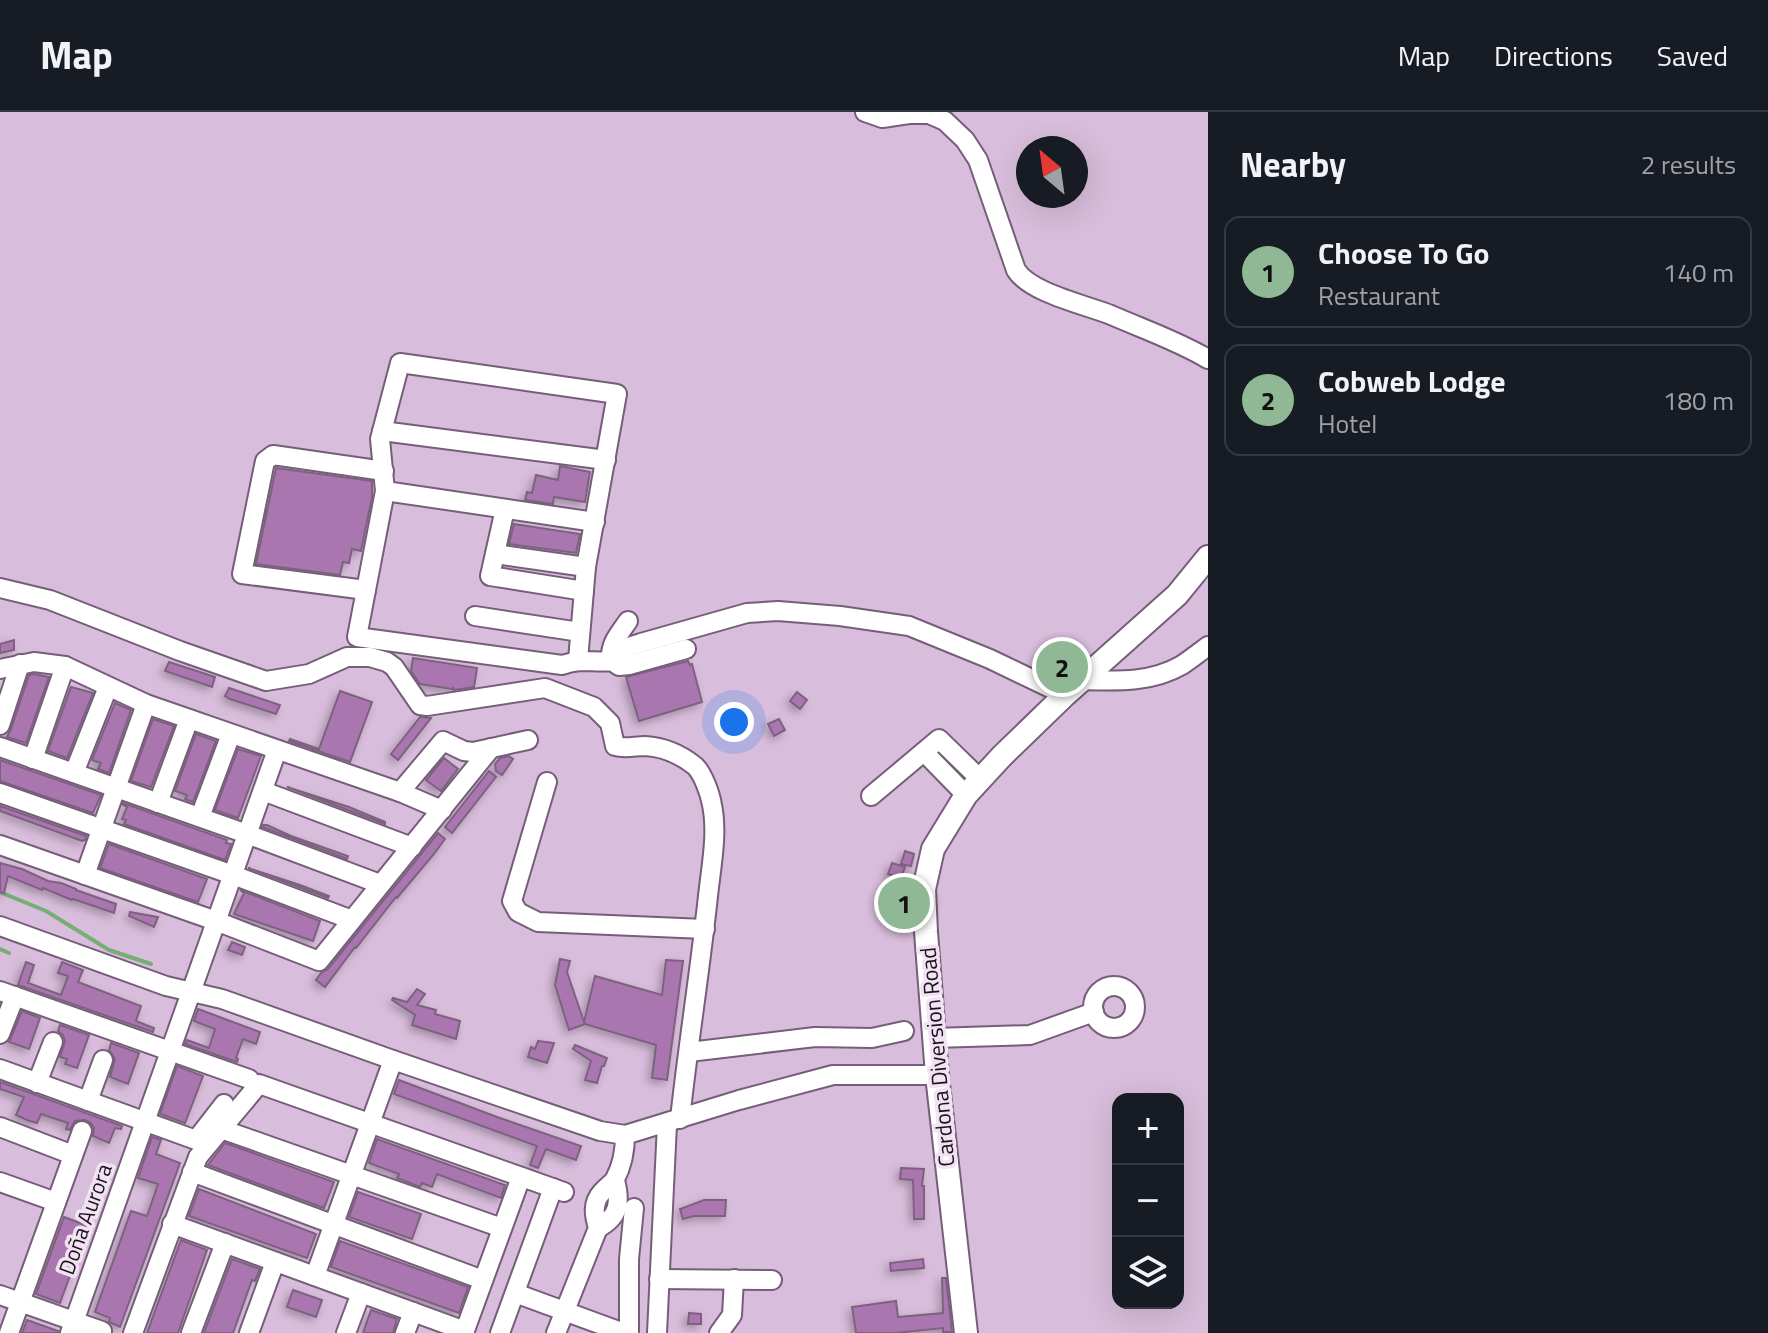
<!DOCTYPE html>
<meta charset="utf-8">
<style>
:root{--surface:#171b24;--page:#20242c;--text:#f1f3f6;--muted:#9ea1a6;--line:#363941;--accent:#90b894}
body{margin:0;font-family:"Titillium Web",sans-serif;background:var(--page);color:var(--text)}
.controls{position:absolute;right:24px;bottom:24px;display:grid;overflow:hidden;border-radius:16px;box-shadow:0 8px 32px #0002}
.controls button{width:72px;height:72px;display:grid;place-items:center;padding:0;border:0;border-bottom:2px solid var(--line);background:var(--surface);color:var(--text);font:40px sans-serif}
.compass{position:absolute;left:1016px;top:24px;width:72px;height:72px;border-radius:50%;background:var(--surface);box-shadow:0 8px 32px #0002;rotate:331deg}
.you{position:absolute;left:734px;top:610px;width:28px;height:28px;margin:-20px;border:6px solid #fff;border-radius:50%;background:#1a73e8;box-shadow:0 0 0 12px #1a73e833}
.badge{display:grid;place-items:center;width:52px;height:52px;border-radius:50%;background:var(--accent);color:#111;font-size:26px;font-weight:700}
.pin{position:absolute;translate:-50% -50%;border:4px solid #fff;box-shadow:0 2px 8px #0006}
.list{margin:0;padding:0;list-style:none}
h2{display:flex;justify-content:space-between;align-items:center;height:104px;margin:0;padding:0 32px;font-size:34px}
h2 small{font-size:26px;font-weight:400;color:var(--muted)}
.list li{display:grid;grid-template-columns:52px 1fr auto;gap:24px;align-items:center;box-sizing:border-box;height:112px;margin:0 16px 16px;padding:0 16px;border:2px solid var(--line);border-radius:16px}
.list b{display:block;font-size:30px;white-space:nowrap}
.list p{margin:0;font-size:26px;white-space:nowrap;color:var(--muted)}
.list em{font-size:26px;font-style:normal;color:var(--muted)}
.icon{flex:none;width:44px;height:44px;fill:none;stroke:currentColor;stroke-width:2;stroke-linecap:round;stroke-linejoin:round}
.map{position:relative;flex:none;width:1208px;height:1221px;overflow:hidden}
header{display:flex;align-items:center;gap:48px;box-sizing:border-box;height:112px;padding:0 40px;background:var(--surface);border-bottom:2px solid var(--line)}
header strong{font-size:38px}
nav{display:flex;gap:44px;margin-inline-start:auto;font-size:28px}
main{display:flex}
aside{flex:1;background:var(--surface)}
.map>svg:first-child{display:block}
</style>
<header>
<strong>Map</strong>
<nav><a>Map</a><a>Directions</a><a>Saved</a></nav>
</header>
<main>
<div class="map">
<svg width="1208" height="1221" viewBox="0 0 1208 1221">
<defs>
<filter id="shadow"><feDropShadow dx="-3.5" dy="3.5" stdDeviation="4" flood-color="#0004"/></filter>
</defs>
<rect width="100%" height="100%" fill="#d9bddc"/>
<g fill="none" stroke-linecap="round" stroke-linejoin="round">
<g stroke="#77ae74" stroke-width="4">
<polyline points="0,780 46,799 109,838 151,852"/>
<polyline points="0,837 9,841"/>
</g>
</g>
<g fill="#aa76b0" stroke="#7b627e" stroke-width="2" filter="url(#shadow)">
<polygon points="560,354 590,360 585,390 554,385 553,392 525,388 527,380 532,381 536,363 558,368"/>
<polygon points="276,356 372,369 372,385 361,439 352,437 349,451 343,450 340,463 256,452"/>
<polygon points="514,412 580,422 576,441 509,432"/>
<polygon points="14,528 14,538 0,541 0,532"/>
<polygon points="413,546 477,556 474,575 454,578 453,576 452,577 420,572 411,559"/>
<polygon points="688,549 690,553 692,552 702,590 639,609 626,565"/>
<polygon points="169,550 215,565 212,575 165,559"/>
<polygon points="34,562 49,565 26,631 7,625 11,617 29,563"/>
<polygon points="71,575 93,581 67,646 48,639"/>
<polygon points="229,576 280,593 276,602 230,587 225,584"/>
<polygon points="340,579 372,590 350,650 289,629 290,627 319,637"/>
<polygon points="797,580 807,588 800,597 790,589"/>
<polygon points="115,591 131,598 109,661 98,657 101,651 92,648"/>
<polygon points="420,605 431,606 398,648 391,642"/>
<polygon points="153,607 174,614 151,675 131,669"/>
<polygon points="779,607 785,618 774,624 768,612"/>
<polygon points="196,622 216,629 193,690 185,687 187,683 175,679"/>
<polygon points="238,637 261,644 238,706 215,698"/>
<polygon points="509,644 513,647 502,663 496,659 495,652 500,646"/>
<polygon points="444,646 458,657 441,679 426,668"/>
<polygon points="0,648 101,683 93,701 0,669"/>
<polygon points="489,659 496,665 452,721 445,715"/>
<polygon points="287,675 349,695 385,710 385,712"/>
<polygon points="123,691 227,728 226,731 231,732 225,748 124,712 126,708 122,707 127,695 123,693"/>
<polygon points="0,694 86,724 85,728 82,729 0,699"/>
<polygon points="263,713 267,713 291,724 348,744 347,747 262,715"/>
<polygon points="438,721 445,727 434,742 397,786 396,785 356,836 355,835 325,875 316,868 321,861 328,857"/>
<polygon points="109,732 207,767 198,790 100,756"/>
<polygon points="905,739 914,742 911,754 901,752"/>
<polygon points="0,751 22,757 48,769 61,771 76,777 76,778 116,792 114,801 73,787 72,788 43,776 42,778 8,764 4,781 0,780"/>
<polygon points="892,751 905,755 901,766 888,762"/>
<polygon points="248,756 300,773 329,784 328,786"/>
<polygon points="240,778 320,809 313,829 234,802 244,781"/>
<polygon points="130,800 158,805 154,815 129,804"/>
<polygon points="232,830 245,835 242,843 228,838"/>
<polygon points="560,847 570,849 567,860 584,910 595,864 662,883 666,848 683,849 667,968 652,966 656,933 585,912 569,918 555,873"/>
<polygon points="26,850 34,853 28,871 61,883 68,864 58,861 62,850 83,858 78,870 141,894 136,909 154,916 153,920 18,873"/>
<polygon points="417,877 425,882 417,893 436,898 435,902 460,909 456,927 412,913 415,903 392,888 393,886 407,890"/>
<polygon points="198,897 260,920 256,932 243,927 236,946 238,947 237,950 185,932 187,928 209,936 215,917 194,909"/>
<polygon points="22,899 40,906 29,937 9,930"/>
<polygon points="60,913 89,923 77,956 65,952 67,947 60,945 65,929 63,923 58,919"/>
<polygon points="538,929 554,931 547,951 528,945 531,935 535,937"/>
<polygon points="111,931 139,941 128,972 110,965 115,947 109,938"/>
<polygon points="575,933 607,946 604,954 602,954 597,971 585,968 591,949 573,937"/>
<polygon points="177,954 203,964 185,1011 160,1002"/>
<polygon points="399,968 497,1005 581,1034 576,1048 546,1037 538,1056 530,1053 537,1034 394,982"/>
<polygon points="0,970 122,1014 121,1017 115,1016 109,1031 93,1024 94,1016 91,1011 85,1008 75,1009 70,1018 66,1017 68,1011 41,1002 37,1011 27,1008 16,1003 24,985 0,977"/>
<polygon points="152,1025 161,1028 156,1042 180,1051 120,1215 109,1210 110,1206 95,1200 131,1099 147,1104 158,1072 138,1066"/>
<polygon points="377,1027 505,1073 501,1086 437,1062 432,1075 422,1071 420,1075 397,1066 399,1062 369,1051"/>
<polygon points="225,1031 334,1070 324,1096 208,1053"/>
<polygon points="901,1056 924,1057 922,1074 924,1074 924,1107 914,1107 913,1068 900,1067"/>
<polygon points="199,1077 316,1122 307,1146 189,1104"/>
<polygon points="358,1080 421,1102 412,1127 349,1105"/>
<polygon points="704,1088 726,1088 725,1104 694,1104 683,1107 680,1097"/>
<polygon points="64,1105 88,1114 60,1191 36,1182"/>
<polygon points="181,1128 207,1138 178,1221 147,1221"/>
<polygon points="340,1129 468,1175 459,1201 331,1155"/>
<polygon points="232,1147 260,1157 255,1169 252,1168 233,1221 204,1221"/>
<polygon points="923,1147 924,1156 891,1159 890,1151"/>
<polygon points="942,1166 946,1166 952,1220 943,1220 943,1216 896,1221 856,1221 852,1195 896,1189 898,1205 943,1201"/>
<polygon points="293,1178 322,1188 316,1205 287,1195"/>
<polygon points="371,1198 397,1207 393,1221 363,1221"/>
<polygon points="689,1201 701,1202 701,1212 688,1212"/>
<polygon points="27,1208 58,1219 58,1221 22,1221"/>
</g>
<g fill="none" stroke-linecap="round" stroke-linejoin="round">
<defs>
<g id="minor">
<path d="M865,0l17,6 27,-4h20l16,7 20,19 13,20 38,110c14,23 70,35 95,45 32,14 67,26 97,44"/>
<polyline points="382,319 606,348"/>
<polyline points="385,379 595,410"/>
<polyline points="505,397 490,464 584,479"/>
<polyline points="495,442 586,455"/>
<path d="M0,476l50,12 130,51 86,30 43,-7 38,-17h23l17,5 7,5 26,38 7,1 118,-18 49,19 16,16 5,23c10,3 20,0 30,0 19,1 35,8 50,20 8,8 15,27 17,39 6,29 -1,62 -4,91 -8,75 -20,149 -28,223"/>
<polyline points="366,478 242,462 265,349 273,343 384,359"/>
<polyline points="475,504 580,520"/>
<path d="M611,546c-1,-15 9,-25 17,-37"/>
<path d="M578,548l8,-93 31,-173 -217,-31 -20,76 5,52 -28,146 205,28c21,-7 29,-2 50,-4l7,5 10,-1 57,-16"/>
<polyline points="612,549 619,538 641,531 747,501 778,499 840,504 909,514 990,547 1065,583"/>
<polyline points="0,557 34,550 65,554 146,592 400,680 442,698"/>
<path d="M1082,568c35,1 69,3 100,-15 9,-6 18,-13 26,-19"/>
<polyline points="0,613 20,552"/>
<polyline points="0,635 247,722 380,772"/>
<polyline points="924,640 966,683"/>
<polyline points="33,647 65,554"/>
<polyline points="74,661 108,575"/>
<polyline points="547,670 512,789 518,800 538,810 705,817"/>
<polyline points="263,679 412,735"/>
<polyline points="400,680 443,629 464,639 473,640 528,628"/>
<polyline points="0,681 233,763 352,808"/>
<polyline points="871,684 939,627 980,667"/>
<polyline points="158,691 189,607"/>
<polyline points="200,705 231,622"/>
<polyline points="0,733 216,809 319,849 491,636"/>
<polyline points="85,763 146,592"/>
<polyline points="0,814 166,874 222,887 393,948 600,1019 625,1023 739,988 833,963 937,963"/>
<circle cx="1114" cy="895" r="21"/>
<polyline points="0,879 249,967"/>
<polyline points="0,922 15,884"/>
<polyline points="934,926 1030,923 1094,900"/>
<polyline points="689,940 815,925 872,926 904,919"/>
<polyline points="0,957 196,1028 224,992"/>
<polyline points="37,971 53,930"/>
<polyline points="88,989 103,948"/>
<polyline points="0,1015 73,1043"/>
<polyline points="221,1017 502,1116"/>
<polyline points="192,1060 483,1168"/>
<polyline points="0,1070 56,1090"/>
<polyline points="172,1112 465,1219"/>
<path d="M598,1116c21,-11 23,-25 17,-48"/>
<polyline points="315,1164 393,948"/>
<polyline points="659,1167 772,1168"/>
<polyline points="515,1181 624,1221"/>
<polyline points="0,1183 102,1219"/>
<polyline points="9,1221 82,1019"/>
<polyline points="70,1221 277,638"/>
<polyline points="133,1221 198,1045 259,972 564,1080"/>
<polyline points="191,1221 225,1131"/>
<polyline points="249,1221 275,1150"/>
<polyline points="346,1221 361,1181"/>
<polyline points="405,1221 413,1200"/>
<polyline points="464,1221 521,1065"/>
<polyline points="500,1221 553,1076"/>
<path d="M556,1221l42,-105c-4,-13 -6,-25 4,-36 4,-5 10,-8 13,-13 7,-13 10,-30 10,-44"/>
<polyline points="629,1221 629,1147 634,1096"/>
<polyline points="657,1221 667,1012"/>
<polyline points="719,1221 732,1203 734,1167"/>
</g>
<polyline id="major" points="966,1221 937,963 926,820 924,777 933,737 966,683 1002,644 1065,583 1177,483 1208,445"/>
</defs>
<use href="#minor" stroke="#765d79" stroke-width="22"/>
<use href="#major" stroke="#765d79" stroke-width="26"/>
<use href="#minor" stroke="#fff" stroke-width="18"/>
<use href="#major" stroke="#fff" stroke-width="22"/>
</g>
<g text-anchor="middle" stroke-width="7" stroke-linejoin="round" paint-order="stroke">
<g font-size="22" fill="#1d131e" stroke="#f2e3f3">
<text transform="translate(937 945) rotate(-95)" y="8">Cardona Diversion Road</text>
<text transform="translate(85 1107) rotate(-70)" y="8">Doña Aurora</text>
</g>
</g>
</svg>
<div class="controls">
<button>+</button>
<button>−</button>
<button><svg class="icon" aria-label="layers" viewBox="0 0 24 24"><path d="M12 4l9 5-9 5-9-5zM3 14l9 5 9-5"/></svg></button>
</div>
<svg class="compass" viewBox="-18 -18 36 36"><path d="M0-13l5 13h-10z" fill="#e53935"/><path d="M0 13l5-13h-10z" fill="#9ea1a6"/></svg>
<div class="you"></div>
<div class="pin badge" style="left:904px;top:791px">1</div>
<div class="pin badge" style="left:1062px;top:555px">2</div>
</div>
<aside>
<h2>Nearby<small>2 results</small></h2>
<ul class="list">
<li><span class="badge">1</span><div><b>Choose To Go</b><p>Restaurant</p></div><em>140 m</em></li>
<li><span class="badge">2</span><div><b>Cobweb Lodge</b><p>Hotel</p></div><em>180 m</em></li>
</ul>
</aside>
</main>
